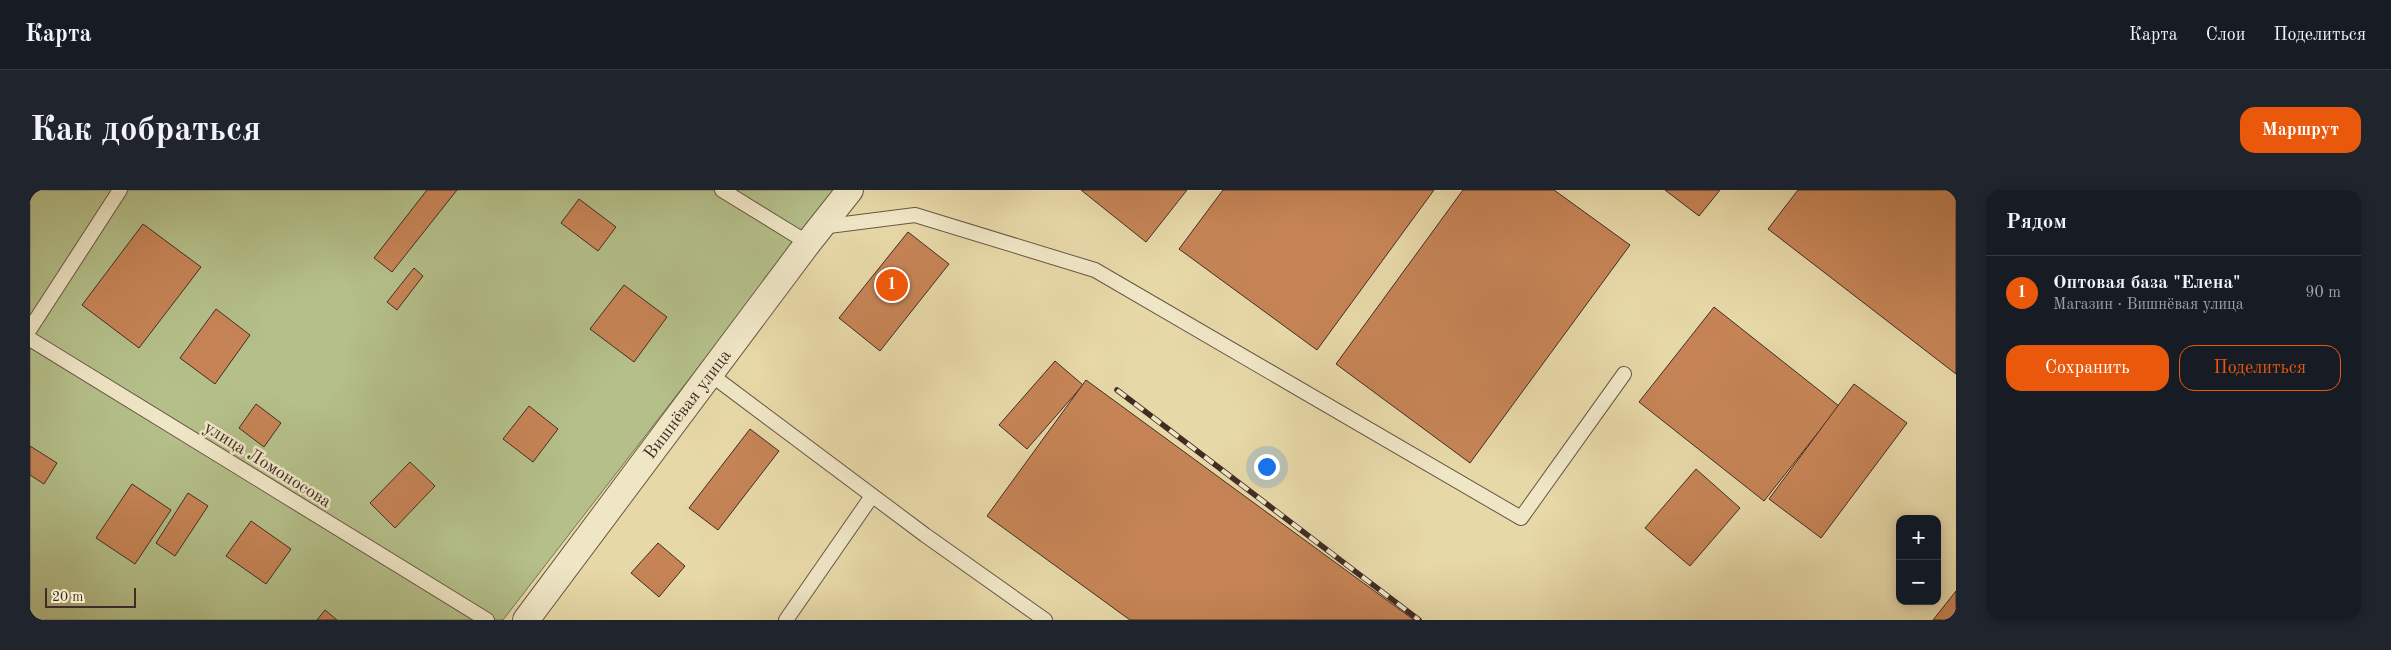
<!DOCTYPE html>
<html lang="ru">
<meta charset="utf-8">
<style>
:root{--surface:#171b24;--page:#20242c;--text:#f1f3f6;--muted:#9ea1a6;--line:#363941;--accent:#ea580c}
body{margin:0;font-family:"Old Standard TT",serif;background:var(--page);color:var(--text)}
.controls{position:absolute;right:15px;bottom:15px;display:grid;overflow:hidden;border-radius:10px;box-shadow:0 2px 12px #0003}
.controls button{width:45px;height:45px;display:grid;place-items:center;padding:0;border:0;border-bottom:1px solid var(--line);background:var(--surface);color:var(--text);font:25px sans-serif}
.scale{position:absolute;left:15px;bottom:12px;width:91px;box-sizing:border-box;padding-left:5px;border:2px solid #412c25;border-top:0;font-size:14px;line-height:18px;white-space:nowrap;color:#412c25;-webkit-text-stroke:4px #efe6c6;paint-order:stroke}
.you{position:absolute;left:1236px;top:276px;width:18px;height:18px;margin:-12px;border:4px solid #fff;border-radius:50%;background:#1a73e8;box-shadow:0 0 0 8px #1a73e833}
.badge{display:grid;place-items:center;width:32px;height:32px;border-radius:50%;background:var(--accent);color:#fff;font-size:16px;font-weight:700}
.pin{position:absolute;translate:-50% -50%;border:2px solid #fff;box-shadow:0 1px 5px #0006}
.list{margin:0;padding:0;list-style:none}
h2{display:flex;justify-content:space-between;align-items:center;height:65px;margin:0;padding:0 20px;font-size:21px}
h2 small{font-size:16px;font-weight:400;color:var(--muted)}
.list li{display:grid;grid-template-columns:32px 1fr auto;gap:15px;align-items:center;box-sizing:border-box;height:75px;padding:0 20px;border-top:1px solid var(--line)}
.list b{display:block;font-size:19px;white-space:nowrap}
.list p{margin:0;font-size:16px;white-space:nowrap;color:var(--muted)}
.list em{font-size:16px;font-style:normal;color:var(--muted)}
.actions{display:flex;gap:10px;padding:15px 20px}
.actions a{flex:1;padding:11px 0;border:1px solid var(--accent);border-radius:15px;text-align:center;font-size:18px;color:var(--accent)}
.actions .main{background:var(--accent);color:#fff}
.map{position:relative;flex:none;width:1926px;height:430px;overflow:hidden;border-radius:15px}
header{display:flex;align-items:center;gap:30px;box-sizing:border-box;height:70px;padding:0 25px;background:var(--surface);border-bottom:1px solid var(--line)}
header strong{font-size:24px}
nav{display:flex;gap:28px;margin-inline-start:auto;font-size:18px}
.intro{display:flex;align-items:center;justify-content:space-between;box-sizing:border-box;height:120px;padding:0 30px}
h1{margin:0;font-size:35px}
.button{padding:12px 22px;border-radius:15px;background:var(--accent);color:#fff;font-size:18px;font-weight:700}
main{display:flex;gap:30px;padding:0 30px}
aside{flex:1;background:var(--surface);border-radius:15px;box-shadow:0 2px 12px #0003}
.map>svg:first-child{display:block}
</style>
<header>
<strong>Карта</strong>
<nav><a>Карта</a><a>Слои</a><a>Поделиться</a></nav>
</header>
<div class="intro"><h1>Как добраться</h1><a class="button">Маршрут</a></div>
<main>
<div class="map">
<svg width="1926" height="430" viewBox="0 0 1926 430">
<rect width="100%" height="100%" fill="#e7d8a8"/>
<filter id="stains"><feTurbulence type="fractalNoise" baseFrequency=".004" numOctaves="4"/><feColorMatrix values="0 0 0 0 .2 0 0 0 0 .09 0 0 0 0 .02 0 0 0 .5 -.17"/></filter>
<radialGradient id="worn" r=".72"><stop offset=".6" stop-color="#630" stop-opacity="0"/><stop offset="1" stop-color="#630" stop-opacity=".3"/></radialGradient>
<polygon fill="#b4bf89" stroke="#7a7657" points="0,0 805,0 473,430 0,430"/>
<g fill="#c68456" stroke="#412c25">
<polygon points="397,0 427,0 362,82 344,68"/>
<polygon points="1051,0 1157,0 1116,52"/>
<polygon points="1193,0 1404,0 1287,160 1149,59"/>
<polygon points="1433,0 1524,0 1600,55 1440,273 1306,174"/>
<polygon points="1635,0 1690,0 1669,26"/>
<polygon points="1768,0 1926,0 1926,184 1738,39"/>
<polygon points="549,9 586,37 568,61 531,33"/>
<polygon points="113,34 171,77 109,158 52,115"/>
<polygon points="878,42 919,74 850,161 809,128"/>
<polygon points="384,78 393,86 367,120 357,112"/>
<polygon points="594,95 637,127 604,172 560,139"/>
<polygon points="1684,117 1809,216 1734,311 1609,212"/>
<polygon points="186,119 220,145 185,194 150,168"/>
<polygon points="1025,171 1053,195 997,259 969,235"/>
<polygon points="1056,190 1384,430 1100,430 957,326"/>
<polygon points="1824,194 1877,233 1791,348 1739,309"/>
<polygon points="226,214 251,233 234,257 209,238"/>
<polygon points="499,216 528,239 503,272 473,249"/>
<polygon points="720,239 749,261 688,340 659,318"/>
<polygon points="0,256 27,273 14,294 0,285"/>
<polygon points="380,272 405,296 365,338 340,313"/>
<polygon points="1666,279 1710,318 1660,376 1615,338"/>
<polygon points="102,294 141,320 105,374 66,348"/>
<polygon points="158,303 178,316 145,366 126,353"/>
<polygon points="221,331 261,359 236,394 196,366"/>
<polygon points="628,353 655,376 629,407 601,383"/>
<polygon points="1926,401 1926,430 1903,430"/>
<polygon points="295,420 307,430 287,430"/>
</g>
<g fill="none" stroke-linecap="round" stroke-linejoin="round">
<defs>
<g id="lane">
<polyline points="692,0 778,53"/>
<polyline points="791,37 885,25 1065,80 1491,328 1594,184"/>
<polyline points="0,139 90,0"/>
<polyline points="0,149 457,430"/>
<polyline points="680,184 895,345 1015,430"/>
<polyline points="756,430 842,306"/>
</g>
<polyline id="street" points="496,430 778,53 820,0"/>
</defs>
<use href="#lane" stroke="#6a5746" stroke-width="16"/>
<use href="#street" stroke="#6a5746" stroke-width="28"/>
<use href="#lane" stroke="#efe6c6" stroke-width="14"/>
<use href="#street" stroke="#efe6c6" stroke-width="26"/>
<defs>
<polyline id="rail" points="1087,200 1389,430"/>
</defs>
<use href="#rail" stroke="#412c25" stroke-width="5.5"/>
<use href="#rail" stroke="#efe6c6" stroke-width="4" stroke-dasharray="11" stroke-linecap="butt"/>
</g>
<g text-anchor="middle" stroke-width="5" stroke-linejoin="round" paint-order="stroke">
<g font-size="18" fill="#412c25" stroke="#efe6c6">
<text transform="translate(657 214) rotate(-53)" y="6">Вишнёвая улица</text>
<text transform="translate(238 274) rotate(32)" y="6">улица Ломоносова</text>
</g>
</g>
<rect width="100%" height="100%" filter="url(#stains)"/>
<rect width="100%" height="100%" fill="url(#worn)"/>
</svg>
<div class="controls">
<button>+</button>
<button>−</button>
</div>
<div class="scale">20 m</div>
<div class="you"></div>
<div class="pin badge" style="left:862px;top:95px">1</div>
</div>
<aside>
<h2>Рядом<small></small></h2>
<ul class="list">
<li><span class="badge">1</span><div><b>Оптовая база &quot;Елена&quot;</b><p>Магазин · Вишнёвая улица</p></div><em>90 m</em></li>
</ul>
<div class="actions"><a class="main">Сохранить</a><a>Поделиться</a></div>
</aside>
</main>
